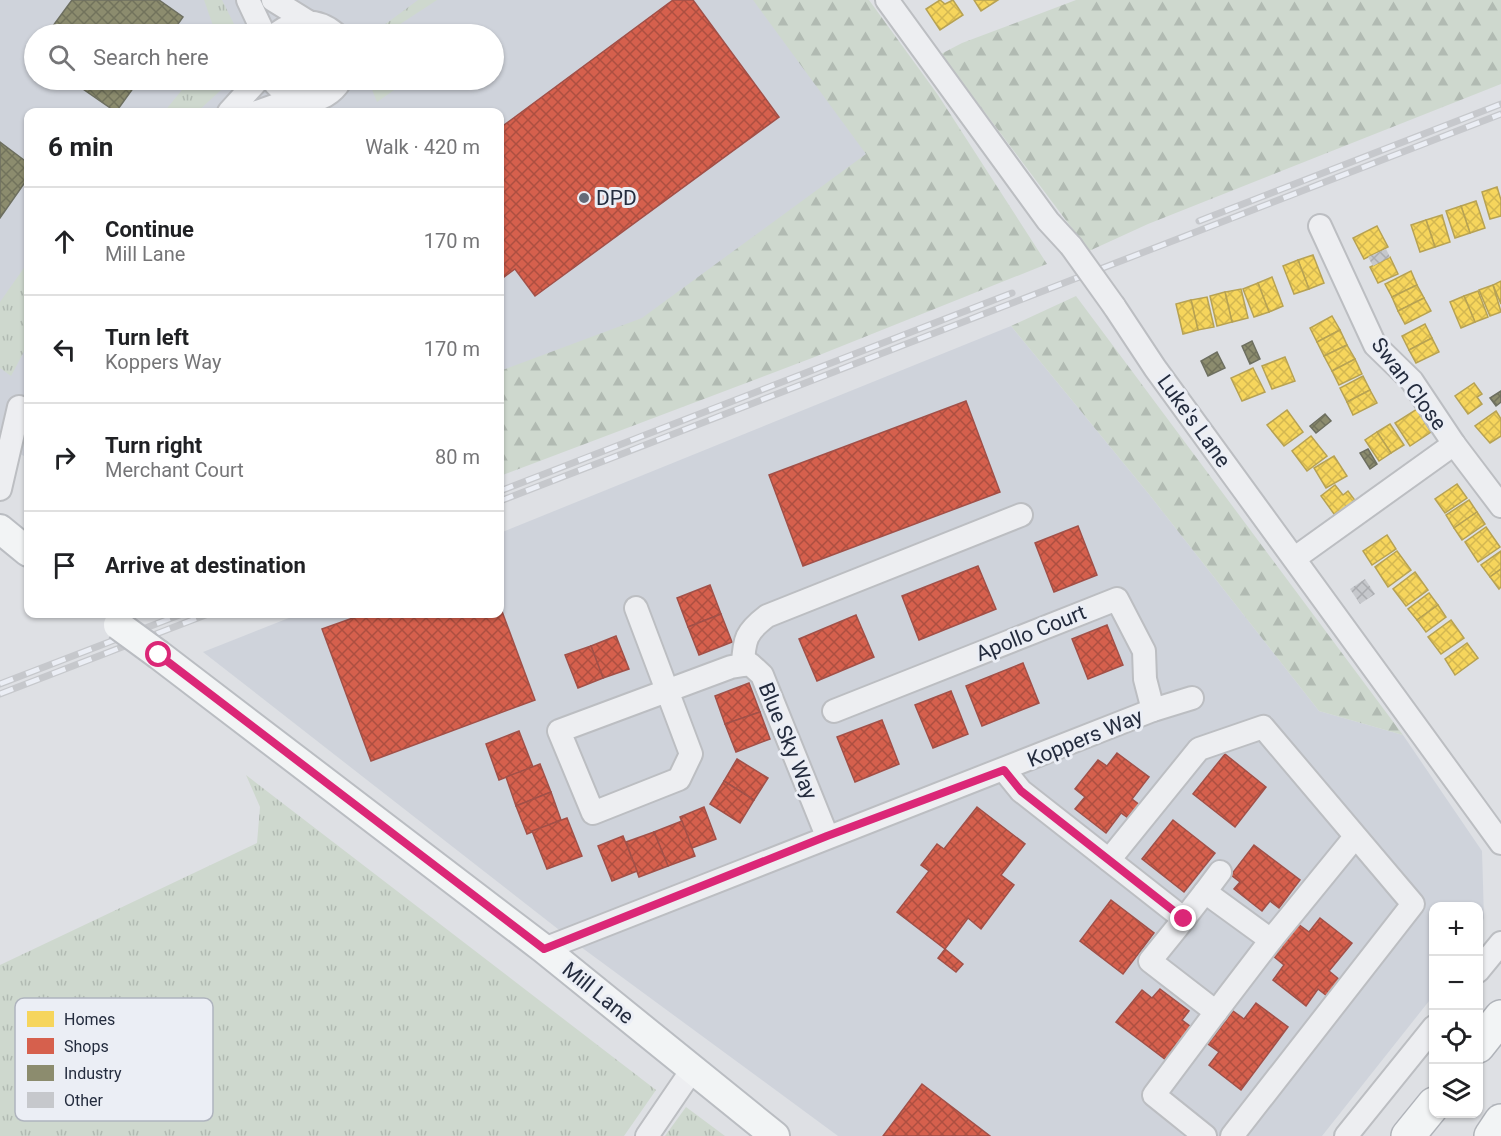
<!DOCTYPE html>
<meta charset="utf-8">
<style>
:root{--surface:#fff;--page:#f2f2f2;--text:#202124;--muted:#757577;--line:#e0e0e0}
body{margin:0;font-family:Roboto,sans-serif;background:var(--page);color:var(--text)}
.controls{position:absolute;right:18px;bottom:18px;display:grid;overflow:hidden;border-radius:12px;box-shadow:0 2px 4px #0004}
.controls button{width:54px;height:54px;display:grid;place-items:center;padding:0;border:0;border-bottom:2px solid var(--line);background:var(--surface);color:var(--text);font:30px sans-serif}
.stop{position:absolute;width:18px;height:18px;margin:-14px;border:4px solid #db2777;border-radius:50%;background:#fff}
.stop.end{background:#db2777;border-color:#fff;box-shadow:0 2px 6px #0008}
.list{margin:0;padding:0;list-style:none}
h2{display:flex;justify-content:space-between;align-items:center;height:78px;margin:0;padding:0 24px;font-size:26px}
h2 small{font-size:20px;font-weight:400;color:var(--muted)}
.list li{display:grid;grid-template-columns:39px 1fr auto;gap:18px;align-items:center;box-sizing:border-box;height:108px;padding:0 24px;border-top:2px solid var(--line)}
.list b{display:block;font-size:22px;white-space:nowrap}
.list p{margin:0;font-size:20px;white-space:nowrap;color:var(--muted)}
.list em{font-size:20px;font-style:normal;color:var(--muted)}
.icon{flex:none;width:33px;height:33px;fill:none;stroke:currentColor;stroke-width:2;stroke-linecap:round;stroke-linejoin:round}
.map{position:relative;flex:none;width:1501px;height:1136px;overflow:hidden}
.search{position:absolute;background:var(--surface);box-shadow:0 2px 4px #0004;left:24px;top:24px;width:480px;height:66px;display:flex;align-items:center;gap:15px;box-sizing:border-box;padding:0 21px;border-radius:33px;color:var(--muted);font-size:22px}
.panel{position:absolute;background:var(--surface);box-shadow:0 2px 4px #0004;left:24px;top:108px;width:480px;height:510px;border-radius:12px}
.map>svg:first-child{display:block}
</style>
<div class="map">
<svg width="1501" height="1136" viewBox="0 0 1501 1136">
<defs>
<pattern id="grass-tufts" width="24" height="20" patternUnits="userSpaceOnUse" patternTransform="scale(1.5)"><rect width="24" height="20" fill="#ced8ce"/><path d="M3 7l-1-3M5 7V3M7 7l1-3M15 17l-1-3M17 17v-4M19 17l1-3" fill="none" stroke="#b1bab2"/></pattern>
<pattern id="forest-firs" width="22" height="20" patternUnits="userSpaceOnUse" patternTransform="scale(1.5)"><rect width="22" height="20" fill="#ced8ce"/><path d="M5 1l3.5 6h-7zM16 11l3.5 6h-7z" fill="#b1bab2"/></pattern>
<pattern id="homes-cross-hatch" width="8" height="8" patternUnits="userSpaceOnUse" patternTransform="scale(1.5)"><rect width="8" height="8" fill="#f6d55c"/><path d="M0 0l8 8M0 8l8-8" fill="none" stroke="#d3b751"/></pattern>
<pattern id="shops-cross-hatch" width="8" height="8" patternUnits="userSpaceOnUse" patternTransform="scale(1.5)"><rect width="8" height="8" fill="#d6604d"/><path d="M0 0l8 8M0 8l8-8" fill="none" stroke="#ad4f41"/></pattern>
<pattern id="industry-cross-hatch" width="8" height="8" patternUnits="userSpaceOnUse" patternTransform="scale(1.5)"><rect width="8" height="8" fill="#8c8c6e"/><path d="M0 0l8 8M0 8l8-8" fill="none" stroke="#72735c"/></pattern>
<pattern id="building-cross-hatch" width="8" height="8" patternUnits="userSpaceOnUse" patternTransform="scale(1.5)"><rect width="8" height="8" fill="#c6c8cc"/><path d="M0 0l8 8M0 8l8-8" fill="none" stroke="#aaacb0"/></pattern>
</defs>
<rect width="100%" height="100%" fill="#dee0e4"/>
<g fill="#cfd3db" fill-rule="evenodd">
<path d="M0,0h800l98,219 -398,193v-300h-472v346l-28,-14zM34,34h460v46h-460z"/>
<polygon points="1011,326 1148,493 1319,711 1403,735 1482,851 1484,918 1479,931 1478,906 1434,906 1433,996 1322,1136 838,1136 581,947 203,652 299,614 500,614 500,533"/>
</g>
<g fill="url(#grass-tufts)">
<polygon points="204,0 222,0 239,34 216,34"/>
<polygon points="418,0 437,0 385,34 372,34"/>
<polygon points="190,80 232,80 197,112 164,112"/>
<polygon points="368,80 391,80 397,88 377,102"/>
<polygon points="28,262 28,344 11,376 0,368 0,302"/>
<polygon points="246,775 656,1090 624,1136 0,1136 0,965 257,843 260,807"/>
<polygon points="686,1107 725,1136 665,1136"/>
</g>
<g fill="url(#forest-firs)">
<polygon points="753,0 869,0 938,95 1047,264 812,358 500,476 500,371 642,318 866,154"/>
<polygon points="1076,0 1501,0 1501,84 1148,224 1089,251 941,54 962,43"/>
<polygon points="1076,296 1403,735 1319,711 1148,493 1011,326"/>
</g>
<g fill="url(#homes-cross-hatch)" stroke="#b7a253" stroke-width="1.5">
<polygon points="940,0 945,4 953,0 963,15 940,30 926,9"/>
<polygon points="974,0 998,0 981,11"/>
<polygon points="1497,187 1501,200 1501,216 1490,219 1482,192"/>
<polygon points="1476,201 1485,228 1470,233 1461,206"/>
<polygon points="1461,206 1470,233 1455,238 1446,211"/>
<polygon points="1442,215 1450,242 1435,247 1426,220"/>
<polygon points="1426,220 1435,247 1420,252 1411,225"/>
<polygon points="1377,226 1388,247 1364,259 1353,238"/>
<polygon points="1313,255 1324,283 1309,289 1298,260"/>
<polygon points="1390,257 1398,274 1378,283 1370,267"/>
<polygon points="1298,260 1309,289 1294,294 1283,266"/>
<polygon points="1411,271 1417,285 1392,297 1385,284"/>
<polygon points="1272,277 1283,306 1269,312 1258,283"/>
<polygon points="1501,281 1501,304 1493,285"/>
<polygon points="1258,283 1269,312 1254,317 1243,289"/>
<polygon points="1417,285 1424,298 1398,311 1392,297"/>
<polygon points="1493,285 1501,312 1490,316 1479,290"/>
<polygon points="1241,289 1248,318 1232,322 1225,292"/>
<polygon points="1478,291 1488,317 1475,322 1464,296"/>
<polygon points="1225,292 1232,322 1217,326 1210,296"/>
<polygon points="1464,296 1475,322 1461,328 1450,302"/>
<polygon points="1207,297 1214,327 1198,330 1191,300"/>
<polygon points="1424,298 1431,311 1405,324 1398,311"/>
<polygon points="1191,300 1198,330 1183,334 1176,304"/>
<polygon points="1332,316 1340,330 1317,342 1310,328"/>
<polygon points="1425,324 1432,338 1409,350 1402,336"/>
<polygon points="1340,330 1347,345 1324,356 1317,342"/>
<polygon points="1432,338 1439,352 1416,363 1409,350"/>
<polygon points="1347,345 1355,359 1332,371 1324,356"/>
<polygon points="1285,357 1295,381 1272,389 1262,366"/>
<polygon points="1355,359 1362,374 1339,385 1332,371"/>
<polygon points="1253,368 1265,392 1242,401 1231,378"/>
<polygon points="1363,376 1370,390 1347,402 1340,388"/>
<polygon points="1474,383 1482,394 1477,397 1482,404 1468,414 1455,396"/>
<polygon points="1370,390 1377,403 1353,415 1347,402"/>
<polygon points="1417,409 1431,432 1410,446 1395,423"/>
<polygon points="1287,410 1303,432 1284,446 1267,425"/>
<polygon points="1496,411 1501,419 1501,436 1490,443 1475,426"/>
<polygon points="1390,424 1404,445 1391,453 1377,432"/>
<polygon points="1377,432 1391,453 1379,461 1365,440"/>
<polygon points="1311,436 1327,456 1307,471 1292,451"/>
<polygon points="1334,456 1347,476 1326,488 1314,468"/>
<polygon points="1457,484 1467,498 1445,513 1435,499"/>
<polygon points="1335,485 1343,495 1348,491 1357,503 1337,518 1321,496"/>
<polygon points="1469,500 1477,512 1454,528 1446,515"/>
<polygon points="1477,512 1485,524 1462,540 1454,528"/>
<polygon points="1486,527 1500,547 1478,562 1465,542"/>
<polygon points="1387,535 1396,549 1372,565 1363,551"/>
<polygon points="1397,551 1411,570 1388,587 1375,567"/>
<polygon points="1501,551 1501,569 1490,577 1481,565"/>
<polygon points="1501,569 1501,587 1499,589 1490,577"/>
<polygon points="1415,572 1428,590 1406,606 1393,589"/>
<polygon points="1429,593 1438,605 1417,620 1408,609"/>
<polygon points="1438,605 1446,617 1426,632 1417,620"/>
<polygon points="1451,620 1464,638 1441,654 1428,637"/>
<polygon points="1467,643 1478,658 1455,675 1445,659"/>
</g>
<g fill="url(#shops-cross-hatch)" stroke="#a15048" stroke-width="1.5">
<polygon points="673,0 693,0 779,117 535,296 515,269 500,280 500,128"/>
<polygon points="966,401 1000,492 803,566 769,475"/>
<polygon points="1078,526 1097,575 1054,592 1035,543"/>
<polygon points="978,566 996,609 919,640 902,596"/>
<polygon points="710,585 721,614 688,627 677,598"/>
<polygon points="500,606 535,700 371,761 322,629 364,614 500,614"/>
<polygon points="721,614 732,642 699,655 688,627"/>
<polygon points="856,615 874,657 817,681 799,639"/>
<polygon points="1107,625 1123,665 1088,679 1072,639"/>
<polygon points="616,636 629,669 603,678 591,646"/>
<polygon points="591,646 603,678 578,688 565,655"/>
<polygon points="1023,663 1039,703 982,726 966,686"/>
<polygon points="749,683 760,712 725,724 715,696"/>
<polygon points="951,691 968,734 933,748 915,705"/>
<polygon points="760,712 770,739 736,752 725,724"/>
<polygon points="882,720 899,764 855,782 837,737"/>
<polygon points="519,731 533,767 499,780 486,744"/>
<polygon points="1117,753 1149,777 1132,799 1141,806 1131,820 1121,813 1106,833 1075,809 1085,797 1075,789 1098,760 1107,766"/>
<polygon points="1225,754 1266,787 1235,827 1193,794"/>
<polygon points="737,759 768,778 754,800 724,781"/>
<polygon points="540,764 551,792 516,806 506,777"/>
<polygon points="724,781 754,800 740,823 710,804"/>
<polygon points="551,792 561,820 527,834 516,806"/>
<polygon points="704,807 716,839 692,848 680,817"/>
<polygon points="977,807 1025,844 1001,875 1014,885 981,929 968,918 945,949 897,912 929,871 921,865 937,844 944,849"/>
<polygon points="567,818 582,856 547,869 532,831"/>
<polygon points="1173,820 1215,853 1184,892 1142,859"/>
<polygon points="682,821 695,856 668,866 654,832"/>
<polygon points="654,832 668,866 639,877 626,842"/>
<polygon points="623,836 637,871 612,881 598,846"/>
<polygon points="1254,845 1300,880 1279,908 1270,901 1262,911 1234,889 1240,882 1231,875"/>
<polygon points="1111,900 1154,933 1123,974 1080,941"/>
<polygon points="1320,918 1352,943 1329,971 1340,980 1327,996 1318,989 1306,1006 1273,980 1284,965 1273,956 1298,924 1309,932"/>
<polygon points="945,949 963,964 956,972 938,958"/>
<polygon points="1160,989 1189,1011 1182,1020 1191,1027 1166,1060 1116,1022 1142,990 1152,998"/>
<polygon points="1256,1003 1288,1027 1241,1090 1209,1065 1219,1052 1208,1044 1233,1011 1244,1019"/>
<polygon points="922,1084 990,1136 883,1136"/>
</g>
<g fill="url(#industry-cross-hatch)" stroke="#6d6f60" stroke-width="1.5">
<polygon points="72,0 159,0 183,17 171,34 47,34"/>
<polygon points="70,80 139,80 116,112"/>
<polygon points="0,142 28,163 28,178 0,218"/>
<polygon points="1252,341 1260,359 1250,364 1242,346"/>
<polygon points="1217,352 1225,368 1208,376 1201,361"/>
<polygon points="1501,391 1501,402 1496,406 1490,398"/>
<polygon points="1325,414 1331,421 1316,433 1310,426"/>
<polygon points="1368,449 1377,464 1370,469 1360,453"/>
</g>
<g fill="url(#building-cross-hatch)">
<polygon points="1386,249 1390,257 1373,266 1368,257"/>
<polygon points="1365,579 1375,594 1360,604 1350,589"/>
</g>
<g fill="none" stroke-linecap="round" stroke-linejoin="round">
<defs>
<g id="minor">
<polyline points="248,0 264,34"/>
<polyline points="273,0 307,21"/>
<polyline points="887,0 1048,221 1071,246"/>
<path d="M276,34c19,-15 41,-16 60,0"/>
<path d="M272,80c18,24 52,29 69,0"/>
<polyline points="229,112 258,80"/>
<polyline points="257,112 294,99"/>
<polyline points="1320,226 1375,345 1412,381 1454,444 1501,506"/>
<polyline points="1114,306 1155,368 1501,843"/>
<polyline points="0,489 19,407"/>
<polyline points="1295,558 1454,444"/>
<polyline points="636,608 691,754 679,779 593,813 559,731 731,667 750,664 762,675 827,836"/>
<path d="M743,665c1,-26 3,-33 24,-49l254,-101"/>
<polyline points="834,711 1117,599 1144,651 1145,679 1153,710"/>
<polyline points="1004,770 1021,791 1184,919 1205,892 1271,940 1355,837"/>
<polyline points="1109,860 1199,749 1263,727 1413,904 1232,1136"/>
<polyline points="1205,892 1220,872"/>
<polyline points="1184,919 1150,961 1216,1012 1154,1095 1205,1136"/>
<polyline points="544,949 1153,710 1192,698"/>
<polyline points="1478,971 1501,943"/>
<polyline points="1216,1012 1271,940"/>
<polyline points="647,1136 692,1070"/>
<polyline points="1346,1136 1434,1027"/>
</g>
<g id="major">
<polyline points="0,529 28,552"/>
<polyline points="159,655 544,949 775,1136"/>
</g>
<g id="highway">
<polyline points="1478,1046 1501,1017"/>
<polyline points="1408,1136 1434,1104"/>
<polyline points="1491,1136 1501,1121"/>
</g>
</defs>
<use href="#minor" stroke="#bcbec2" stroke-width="26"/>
<use href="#major" stroke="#babdc2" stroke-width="32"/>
<use href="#highway" stroke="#b0b3b9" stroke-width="36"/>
<use href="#minor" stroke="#edeef1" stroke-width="22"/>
<use href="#major" stroke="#f2f4f5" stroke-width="28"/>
<use href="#highway" stroke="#f2f4f5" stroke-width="33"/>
<defs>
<g id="rail">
<polyline points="1199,221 1501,104"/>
<polyline points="500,491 1012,293"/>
<polyline points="500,501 1501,114"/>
<polyline points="0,684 182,614"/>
<polyline points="0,694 208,614"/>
</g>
</defs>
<use href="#rail" stroke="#c6c8cc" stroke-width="7"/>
<use href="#rail" stroke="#ebeef5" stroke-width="4.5" stroke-dasharray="14" stroke-linecap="butt"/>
<defs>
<polyline id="minor-bridge" points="1071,246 1114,306"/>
<polyline id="major-bridge" points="118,625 159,655"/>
</defs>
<use href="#minor-bridge" stroke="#bcbec2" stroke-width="26" stroke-linecap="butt"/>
<use href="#major-bridge" stroke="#babdc2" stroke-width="32" stroke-linecap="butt"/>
<use href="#minor-bridge" stroke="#edeef1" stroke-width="22"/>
<use href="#major-bridge" stroke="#f2f4f5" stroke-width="28"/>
</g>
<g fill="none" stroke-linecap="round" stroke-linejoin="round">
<polyline stroke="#db2777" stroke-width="8" points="159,655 544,949 827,836 1004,770 1021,791 1184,919"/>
</g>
<circle fill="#656b78" stroke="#ebeef5" stroke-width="2" cx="584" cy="198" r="6"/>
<g text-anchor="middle" stroke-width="6" stroke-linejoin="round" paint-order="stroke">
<g font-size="21" fill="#242c3e" stroke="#ebeef5" text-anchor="start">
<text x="596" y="205">DPD</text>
</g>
<g font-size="21" fill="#242c3e" stroke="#ebeef5">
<text transform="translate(1409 384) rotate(53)" y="7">Swan Close</text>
<text transform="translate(1194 421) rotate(54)" y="7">Luke's Lane</text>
<text transform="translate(1031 633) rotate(-22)" y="7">Apollo Court</text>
<text transform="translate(1085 738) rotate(-22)" y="7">Koppers Way</text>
<text transform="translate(788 741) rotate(68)" y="7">Blue Sky Way</text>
<text transform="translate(598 993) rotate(39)" y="7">Mill Lane</text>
</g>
</g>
<rect x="15" y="998" width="198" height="123" rx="9" fill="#ebeef5" stroke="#afb4be" stroke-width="1.5"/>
<rect x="27" y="1011" width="27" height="16" fill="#f6d55c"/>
<rect x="27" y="1038" width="27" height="16" fill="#d6604d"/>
<rect x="27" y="1065" width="27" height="16" fill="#8c8c6e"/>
<rect x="27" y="1092" width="27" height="16" fill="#c6c8cc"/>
<g font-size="16" fill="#242c3e">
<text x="64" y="1025">Homes</text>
<text x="64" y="1052">Shops</text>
<text x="64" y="1079">Industry</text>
<text x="64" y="1106">Other</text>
</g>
</svg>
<div class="controls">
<button>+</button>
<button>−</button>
<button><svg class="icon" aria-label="locate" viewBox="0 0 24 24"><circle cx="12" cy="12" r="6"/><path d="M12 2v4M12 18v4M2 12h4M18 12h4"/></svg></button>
<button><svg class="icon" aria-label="layers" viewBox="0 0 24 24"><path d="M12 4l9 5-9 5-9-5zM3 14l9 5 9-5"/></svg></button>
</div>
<div class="stop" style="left:159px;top:655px"></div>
<div class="stop end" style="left:1184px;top:919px"></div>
<div class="search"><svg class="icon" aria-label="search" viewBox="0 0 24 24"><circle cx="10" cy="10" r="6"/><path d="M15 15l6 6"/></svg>Search here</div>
<section class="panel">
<h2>6 min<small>Walk · 420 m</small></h2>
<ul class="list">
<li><svg class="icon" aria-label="ahead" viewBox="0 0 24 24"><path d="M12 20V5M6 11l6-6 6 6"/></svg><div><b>Continue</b><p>Mill Lane</p></div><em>170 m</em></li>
<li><svg class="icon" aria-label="left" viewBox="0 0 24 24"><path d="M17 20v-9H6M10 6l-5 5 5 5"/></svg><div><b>Turn left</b><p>Koppers Way</p></div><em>170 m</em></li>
<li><svg class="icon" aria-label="right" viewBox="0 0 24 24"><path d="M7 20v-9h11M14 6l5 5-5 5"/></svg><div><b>Turn right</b><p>Merchant Court</p></div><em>80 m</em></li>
<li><svg class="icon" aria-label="arrive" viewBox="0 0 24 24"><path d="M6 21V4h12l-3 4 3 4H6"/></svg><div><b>Arrive at destination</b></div></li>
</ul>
</section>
</div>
